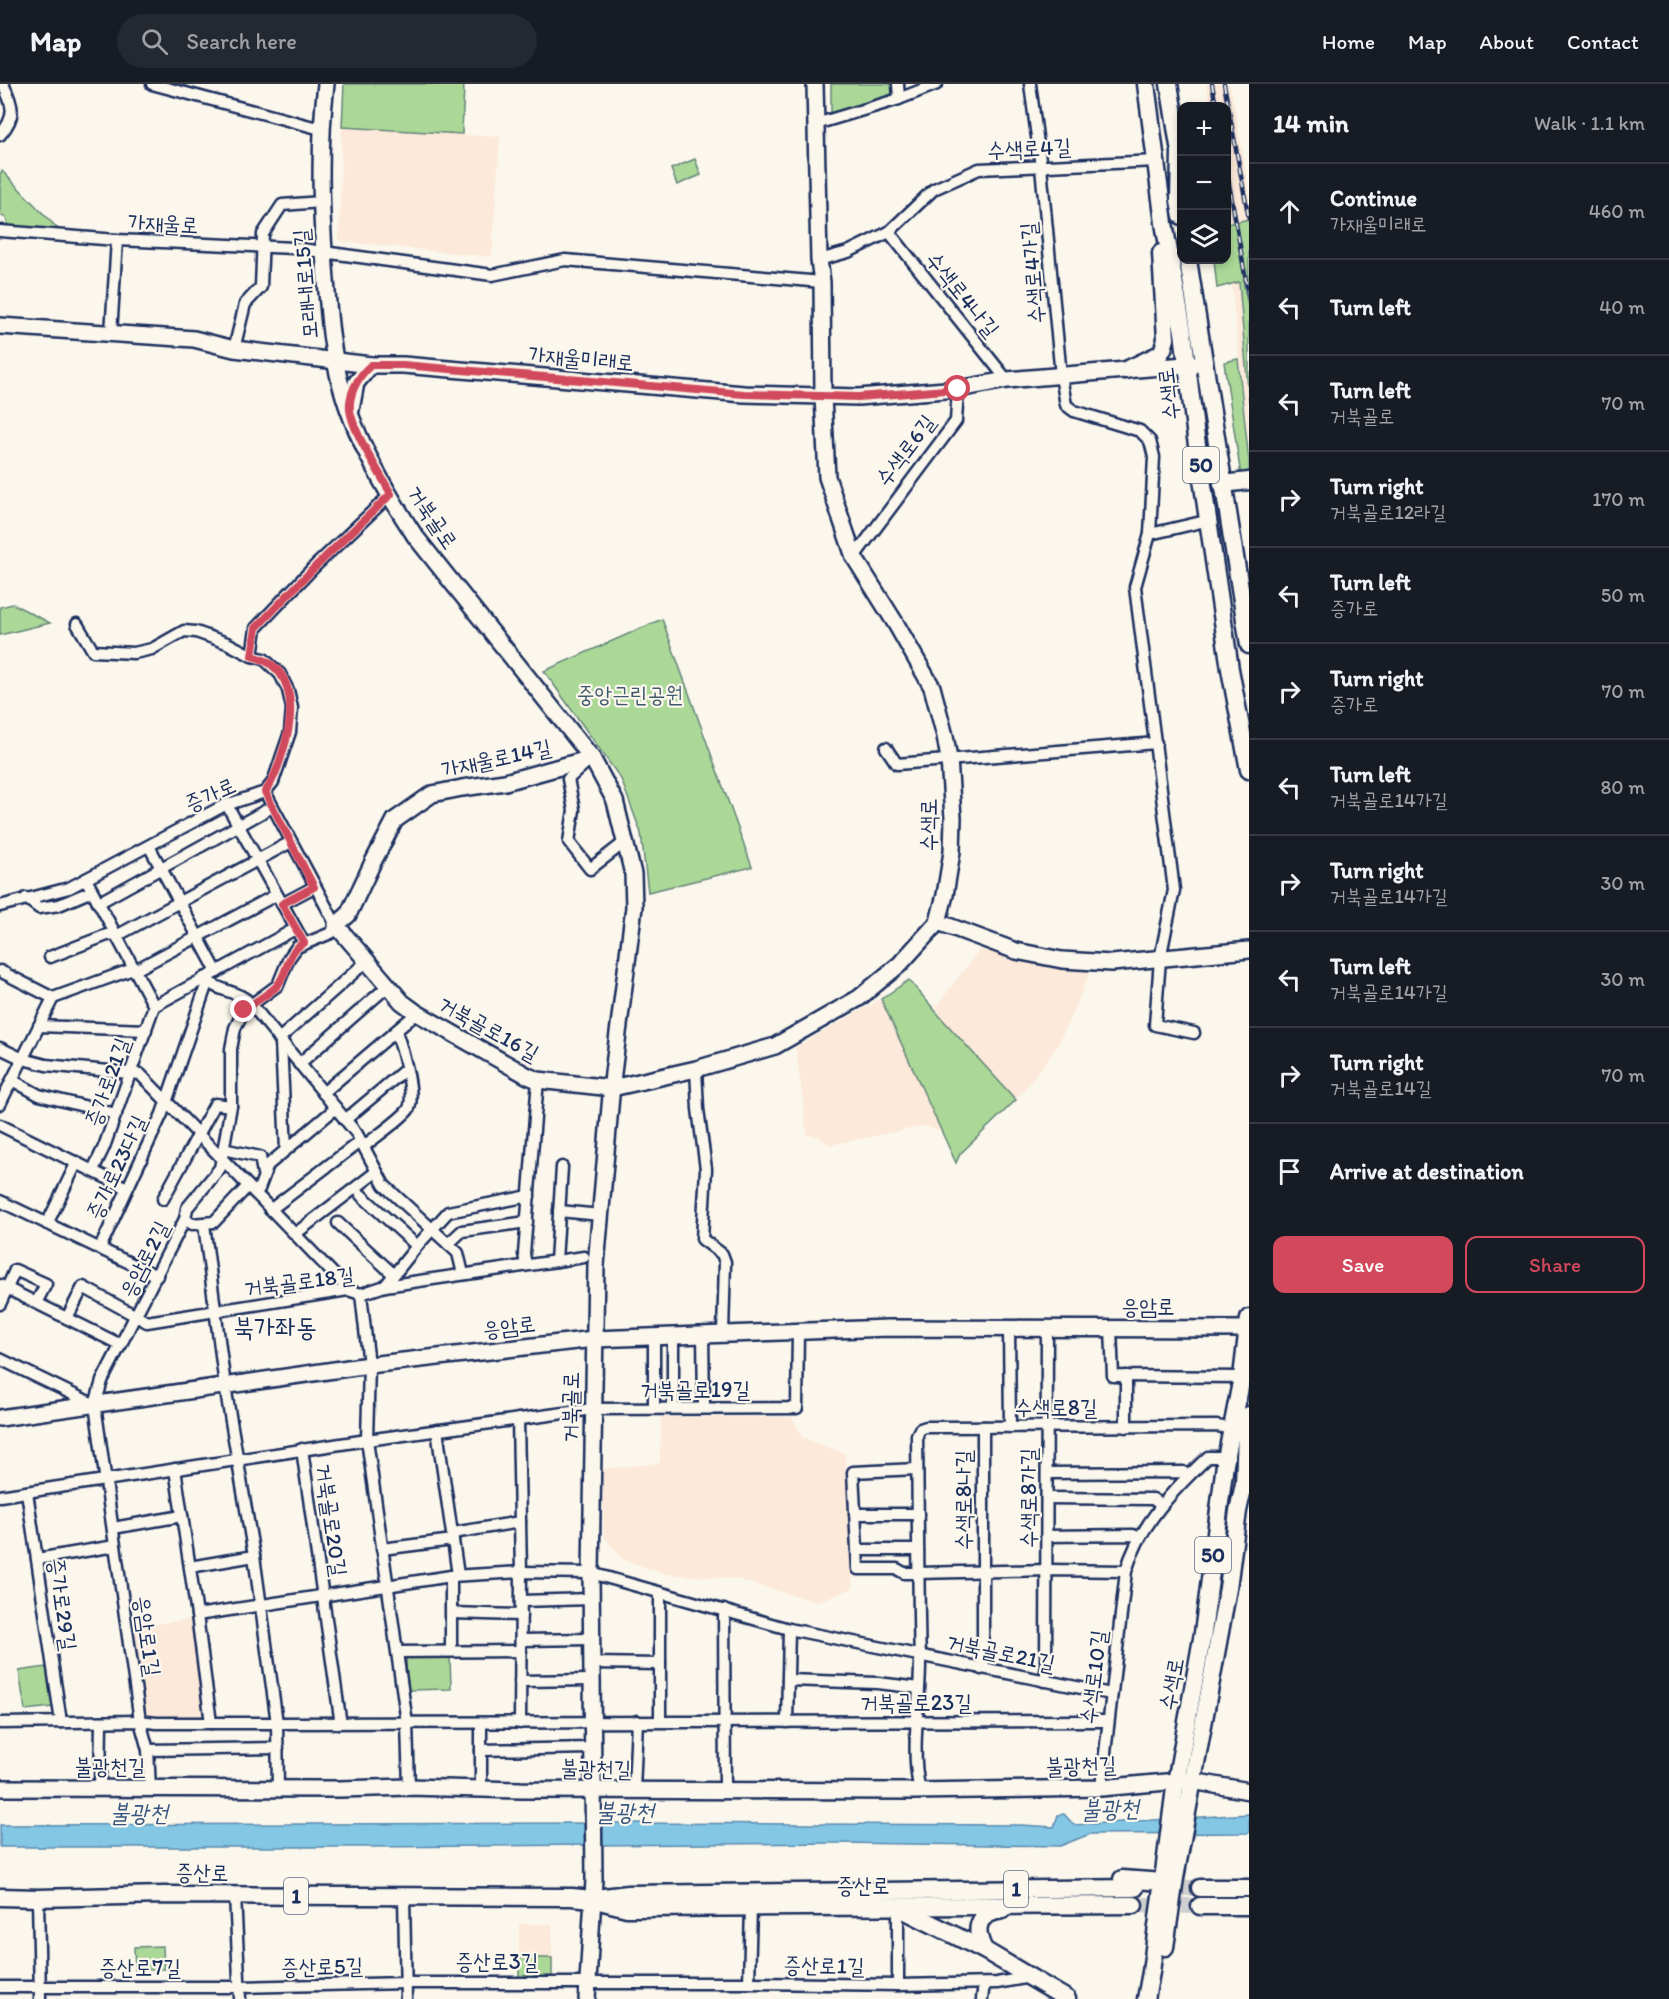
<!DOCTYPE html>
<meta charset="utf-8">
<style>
:root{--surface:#171b24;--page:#242831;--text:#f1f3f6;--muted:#9ea1a6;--line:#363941;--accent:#d1495b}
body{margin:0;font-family:Itim,"Poor Story",sans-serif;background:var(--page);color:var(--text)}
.controls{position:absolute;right:18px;top:18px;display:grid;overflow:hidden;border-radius:12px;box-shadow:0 3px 9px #0003}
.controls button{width:54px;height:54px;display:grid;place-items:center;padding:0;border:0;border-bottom:2px solid var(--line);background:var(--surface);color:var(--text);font:30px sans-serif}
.stop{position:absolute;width:18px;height:18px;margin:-14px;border:4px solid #d1495b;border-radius:50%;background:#fff}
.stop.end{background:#d1495b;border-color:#fff;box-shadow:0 2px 6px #0008}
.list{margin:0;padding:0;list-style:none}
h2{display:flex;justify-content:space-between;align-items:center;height:78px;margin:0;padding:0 24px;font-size:26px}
h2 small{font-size:20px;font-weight:400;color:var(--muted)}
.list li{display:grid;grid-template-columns:39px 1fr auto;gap:18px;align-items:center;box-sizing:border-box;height:96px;padding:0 24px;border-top:2px solid var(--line)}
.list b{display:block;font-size:22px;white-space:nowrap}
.list p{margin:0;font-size:20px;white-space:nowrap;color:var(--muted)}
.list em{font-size:20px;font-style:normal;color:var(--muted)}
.actions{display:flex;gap:12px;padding:18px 24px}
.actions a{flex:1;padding:14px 0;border:2px solid var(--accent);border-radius:12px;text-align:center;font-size:21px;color:var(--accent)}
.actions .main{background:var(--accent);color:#fff}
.icon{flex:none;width:33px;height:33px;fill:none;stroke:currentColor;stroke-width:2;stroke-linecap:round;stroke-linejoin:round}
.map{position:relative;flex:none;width:1249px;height:1915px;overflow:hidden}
header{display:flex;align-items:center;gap:36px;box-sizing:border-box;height:84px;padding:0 30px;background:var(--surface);border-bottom:2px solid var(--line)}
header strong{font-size:28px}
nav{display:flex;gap:33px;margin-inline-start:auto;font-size:21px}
.search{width:420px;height:54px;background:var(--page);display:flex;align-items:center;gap:15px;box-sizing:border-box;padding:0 21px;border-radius:33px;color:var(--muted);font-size:22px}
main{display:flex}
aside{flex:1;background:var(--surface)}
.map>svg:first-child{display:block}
</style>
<header>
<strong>Map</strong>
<div class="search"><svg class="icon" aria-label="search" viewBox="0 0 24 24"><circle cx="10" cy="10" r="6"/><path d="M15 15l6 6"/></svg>Search here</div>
<nav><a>Home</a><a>Map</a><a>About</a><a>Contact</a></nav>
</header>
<main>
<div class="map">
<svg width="1249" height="1915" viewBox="0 0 1249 1915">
<rect width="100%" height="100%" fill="#fbf7ec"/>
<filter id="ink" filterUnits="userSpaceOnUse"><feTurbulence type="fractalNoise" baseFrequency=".0167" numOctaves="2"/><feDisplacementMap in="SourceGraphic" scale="12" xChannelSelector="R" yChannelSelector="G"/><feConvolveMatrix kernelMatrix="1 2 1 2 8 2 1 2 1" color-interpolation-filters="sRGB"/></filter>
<g filter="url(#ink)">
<g fill="#fce9d9">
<polygon points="1206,0 1230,0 1249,105 1249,221 1242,186 1238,187 1249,327 1249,369 1227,157 1226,22 1210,22"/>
<polygon points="342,43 500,53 492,173 339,157"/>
<polygon points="979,866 1009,869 1090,889 1057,963 1016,1016 944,937 936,923"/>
<polygon points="881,915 942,1048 925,1042 830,1061 817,1052 807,1051 796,963"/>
<polygon points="661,1333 792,1333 802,1353 845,1370 853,1504 816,1518 737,1495 665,1490 624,1476 604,1453 602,1385 660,1379"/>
<polygon points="195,1535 207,1634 145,1634 131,1543"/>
<rect x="519" y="1840" width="33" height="55"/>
</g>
<g fill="#abd897" stroke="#63847a" stroke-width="1.5">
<polygon points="344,0 464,0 462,50 342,43"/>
<polygon points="831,0 896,0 896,16 831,37"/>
<polygon points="695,75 701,91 677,101 671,85"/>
<polygon points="2,87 60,147 8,142 6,134 0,131 0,90"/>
<polygon points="1249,135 1249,196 1243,197 1249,227 1249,318 1239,198 1217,204 1214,176 1226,176 1227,140"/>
<polygon points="1238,275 1249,377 1249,392 1241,392 1224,278"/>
<polygon points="13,520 50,539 0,551 0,523"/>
<polygon points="662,535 752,783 648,808 641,749 621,695 544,587"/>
<polygon points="909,896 944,937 1016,1016 960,1070 956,1079 881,915"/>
<polygon points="450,1572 451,1605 407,1606 406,1573"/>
<polygon points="46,1583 52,1623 25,1626 19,1587"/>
<polygon points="163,1862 164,1885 135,1886 134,1863"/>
<rect x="519" y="1874" width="33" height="21"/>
</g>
<polygon fill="#84c7e5" stroke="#5a8aaf" stroke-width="1.5" points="1064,1730 1074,1741 1249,1730 1249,1749 1090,1750 1060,1762 837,1759 366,1763 0,1763 0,1741 613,1739 1021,1741 1054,1743 1058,1731"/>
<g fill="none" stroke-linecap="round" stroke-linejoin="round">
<g stroke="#cecfd0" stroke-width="16" stroke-dasharray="16 8" stroke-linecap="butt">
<polyline points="1159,1804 1200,1804"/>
<polyline points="1134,1821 1200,1822"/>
</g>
<defs>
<g id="street">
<polyline points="152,0 321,45"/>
<polyline points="898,0 899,15"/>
<polyline points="1030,0 1041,83 1061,292 1066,321 1074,327 1140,347 1150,357 1154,373 1150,450 1135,503 1174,806 1160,875 1155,941 1194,949"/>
<polyline points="816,40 896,16 937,0"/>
<path d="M0,51c17,-19 13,-30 3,-51"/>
<polyline points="0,147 117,156 294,164 492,191 565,176 822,198"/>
<polyline points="889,148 1007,296"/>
<polyline points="819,176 848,168 889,148 934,105 979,85 1157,77"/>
<polyline points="111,249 117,156"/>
<polyline points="234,265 245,220 261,203 263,150 282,121 321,118"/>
<polyline points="1150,450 1210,436"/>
<polyline points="854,473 956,337 958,305"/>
<polyline points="252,572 256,544 314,483 391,410"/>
<polyline points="886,664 897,680 1156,659"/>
<polyline points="588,677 568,695 574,726 569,758 590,785 625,758"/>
<polyline points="227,721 304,859"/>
<polyline points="149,762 217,888"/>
<polyline points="86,795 154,922"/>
<polyline points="26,814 39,824 59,821 92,807"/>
<polyline points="98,819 272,723"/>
<polyline points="282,820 314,803"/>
<polyline points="0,822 69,804 223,722 265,708 273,698 290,648 292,624 288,606 280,590 264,575 252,572 227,559 196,548 184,547 152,565 134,569 93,567 77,540"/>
<polyline points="50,873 107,851 120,850 291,758"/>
<polyline points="0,887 53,914 0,1020"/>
<path d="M204,894c13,14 35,12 47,26l106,130 27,51 74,68 5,21"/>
<polyline points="53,914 133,885 139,884 276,811"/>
<polyline points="154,922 295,845"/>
<polyline points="39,942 146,946"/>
<polyline points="279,955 367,877"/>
<polyline points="281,959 286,1066"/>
<polyline points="0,964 23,975 46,981 140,990 349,1206"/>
<polyline points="299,980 388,902"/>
<polyline points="696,985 698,1025 706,1085 702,1155 722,1170 725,1178 723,1249"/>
<polyline points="12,996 39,1011 116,1030"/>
<polyline points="323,1009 417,929"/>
<polyline points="345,1036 406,985"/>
<polyline points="0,1041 127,1104"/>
<polyline points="223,1065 260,1073 263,1089"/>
<polyline points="93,1086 104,1063 154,922"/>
<polyline points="255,1109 259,1105 268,1081 336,1024"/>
<polyline points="361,1111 417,1162"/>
<polyline points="163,1115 215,1020 231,1022"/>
<polyline points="0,1117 157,1192"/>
<path d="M270,1126l88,-67 9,1c11,-9 33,-24 41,-34 9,-13 -7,-64 -12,-79"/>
<polyline points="559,1127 601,1131"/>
<polyline points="185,1135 192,1140 214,1138 248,1102"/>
<polyline points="338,1139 393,1190"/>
<polyline points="47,1140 77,1078"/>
<polyline points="204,1140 225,1302 254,1472 277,1639 278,1705"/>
<polyline points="295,1150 376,1088"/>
<polyline points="448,1160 462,1147 527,1138"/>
<polyline points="100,1164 162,1030 206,902 204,894"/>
<polyline points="556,1177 562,1083"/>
<polyline points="526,1181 524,1170 538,996"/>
<polyline points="0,1201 121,1261"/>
<polyline points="385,1202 417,1162 448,1128 529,1112"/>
<polyline points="361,1210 369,1281 367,1356 407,1639 409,1703"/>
<polyline points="0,1220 15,1186 46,1200 36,1219"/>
<polyline points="67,1234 83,1203 147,1238 348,1206 361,1210 385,1202 584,1173"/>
<polyline points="1009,1244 1010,1343"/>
<polyline points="1111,1245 1113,1292 1242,1293"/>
<polyline points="703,1250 704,1324"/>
<polyline points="0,1275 95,1321"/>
<polyline points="1126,1292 1126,1343"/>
<polyline points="654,1324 654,1252"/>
<polyline points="673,1324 673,1251"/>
<polyline points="518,1335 521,1488 520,1639"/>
<polyline points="437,1346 458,1491"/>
<polyline points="302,1365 340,1634 338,1639"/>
<polyline points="175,1385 197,1531 211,1639"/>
<polyline points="917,1385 853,1388 858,1485 897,1485 904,1489 918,1489 1047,1486 1126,1487"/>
<polyline points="1047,1389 1183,1388 1188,1392"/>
<polyline points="27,1408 61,1638"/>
<polyline points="0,1412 367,1356 593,1325 797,1324 798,1247"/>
<polyline points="1047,1414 1153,1415 1161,1421"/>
<polyline points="855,1430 918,1430"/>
<polyline points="113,1444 182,1432"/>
<polyline points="453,1449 520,1438"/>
<polyline points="1047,1452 1133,1451 1139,1454"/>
<polyline points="382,1465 453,1456"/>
<polyline points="857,1466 918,1466"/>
<polyline points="37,1475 115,1462"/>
<polyline points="190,1483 254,1472"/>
<polyline points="451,1492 451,1567"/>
<polyline points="521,1517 591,1515"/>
<polyline points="724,1526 725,1707"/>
<polyline points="452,1529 521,1531"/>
<polyline points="197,1531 451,1492 521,1488 591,1489 789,1545 1111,1610"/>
<polyline points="521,1556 592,1555"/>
<polyline points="398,1568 521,1567"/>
<polyline points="592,1579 660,1580"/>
<polyline points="981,1585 983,1577 983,1348 985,1343"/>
<polyline points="788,1596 878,1599 919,1604"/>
<polyline points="520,1597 592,1596"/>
<polyline points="1044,1597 1046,1590 1047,1244"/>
<polyline points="660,1637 660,1509"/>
<polyline points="787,1638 789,1545"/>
<polyline points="0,1639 140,1637 156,1639 277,1639 1107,1637"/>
<polyline points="481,1639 481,1705"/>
<polyline points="148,1666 278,1664"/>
<polyline points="481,1666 592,1664"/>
<polyline points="100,1704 101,1638"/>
<polyline points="150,1704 148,1666 140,1637 95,1321 102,1297 185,1135 187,1124 220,1084 231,1022 231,965 235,944 244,926 278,901 289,874 297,863 331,849 336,841 265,708"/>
<path d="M1101,1704l25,-217c14,-47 47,-81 82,-114h18"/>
<polyline points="634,1707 637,1637"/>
<path d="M920,1707c-10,-41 0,-86 0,-127 -2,-76 -2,-153 -3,-229l3,-6 6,-2 291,-1 16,3"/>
<polyline points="235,1811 240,1915"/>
<polyline points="404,1813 406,1915"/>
<polyline points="38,1814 40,1915"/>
<polyline points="898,1824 898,1901"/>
<polyline points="749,1899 751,1823"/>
<polyline points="0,1903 240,1903 406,1899 749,1899 898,1901 997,1899 1030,1893"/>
<polyline points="982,1915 984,1900"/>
</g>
<g id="secondary">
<path d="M326,0c-8,66 -5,131 0,196 3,38 6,77 17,113 14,47 45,102 72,143l177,222 23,43 18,73 1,33 -21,166 -17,192 -5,308 3,307 -7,119"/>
<polyline points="0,242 194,255 234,265 371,281 403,281 744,310 858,313 958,305 1007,296 1197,280"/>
<polyline points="351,326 356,299 371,281"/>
<polyline points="592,674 505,698 462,704 432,710 395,736 373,778 348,831 336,841 402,918 417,929 528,992 538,996 612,1004 696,985 775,962 859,914 900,880 938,838 945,811 952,768 953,734 949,675 945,652 932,603 896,540 854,473 827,393 823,312 822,198 819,176 815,0"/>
<polyline points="938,838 1016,867 1062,876 1112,879 1249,866"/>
<polyline points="0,1334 369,1281 594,1255 888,1244 1249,1245"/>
<polyline points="0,1704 339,1705 409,1703 521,1706 914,1707 1101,1704 1177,1697 1192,1697 1249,1707"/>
</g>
<g id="primary">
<polyline points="1146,0 1164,139 1183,248 1196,354 1230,585 1249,686"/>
<polyline points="1169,0 1180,68 1179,116 1182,132"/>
<polyline points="1188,176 1249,561"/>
<polyline points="1126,286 1160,270 1163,265 1166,255 1161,169"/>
<polyline points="1222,400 1249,397"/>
<polyline points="1122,1795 1163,1798"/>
<polyline points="1200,1804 1249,1804"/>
<polyline points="0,1813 38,1814 164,1811 572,1813 592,1815 627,1824 1134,1821"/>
<polyline points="596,1814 628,1810 1135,1804"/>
<polyline points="1200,1822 1249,1822"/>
<polyline points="902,1825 984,1866 1067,1915"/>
<polyline points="1165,1863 1175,1794 1228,1504 1238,1427 1244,1400 1246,1349 1249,1331"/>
<path d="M984,1866c-10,-21 -8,-36 18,-40"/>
<polyline points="1146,1915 1151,1888 1175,1704 1203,1549 1225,1380 1242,1293 1249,1234"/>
</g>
</defs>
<use href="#street" stroke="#1b2f5e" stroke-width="15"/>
<use href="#secondary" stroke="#1b2f5e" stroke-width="20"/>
<use href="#primary" stroke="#1b2f5e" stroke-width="21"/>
<use href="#street" stroke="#fbf7ec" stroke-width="10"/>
<use href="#secondary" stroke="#fbf7ec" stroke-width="15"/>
<use href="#primary" stroke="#fbf7ec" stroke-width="16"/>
<defs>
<g id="rail">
<polyline points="1212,0 1216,22"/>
<polyline points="1224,0 1249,135"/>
<polyline points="1226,82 1249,214"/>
</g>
</defs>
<use href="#rail" stroke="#1b2f5e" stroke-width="4.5"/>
<use href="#rail" stroke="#fbf7ec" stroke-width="2" stroke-dasharray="7" stroke-linecap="butt"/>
</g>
</g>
<g fill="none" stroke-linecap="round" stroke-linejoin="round" filter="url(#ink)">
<path stroke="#d1495b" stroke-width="8" d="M244,926c10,-8 22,-14 32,-23 13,-13 9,-35 28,-44l-22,-39 32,-17 -49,-95c9,-12 13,-24 17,-38 12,-36 17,-87 -30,-98l4,-28 59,-61 76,-73c-12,-23 -34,-55 -40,-79 -5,-18 7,-39 20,-50h32l341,29 114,3 100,-8"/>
</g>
<g text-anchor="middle" stroke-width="4.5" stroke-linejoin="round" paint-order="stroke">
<g fill="#fbf7ec" stroke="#5e6b89" stroke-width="1.5">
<rect x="1183" y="363" width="36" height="36" rx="4.5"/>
<rect x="1195" y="1453" width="36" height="36" rx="4.5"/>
<rect x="1004" y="1787" width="24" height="36" rx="4.5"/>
<rect x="284" y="1794" width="24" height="36" rx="4.5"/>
</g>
<g font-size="21" font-weight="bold" fill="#1b2f5e">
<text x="1201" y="388">50</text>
<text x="1213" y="1478">50</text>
<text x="1016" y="1812">1</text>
<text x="296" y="1819">1</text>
</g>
<g font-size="22" fill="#1b2f5e" stroke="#fbf7ec">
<text transform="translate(1029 64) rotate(-3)" y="8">수색로4길</text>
<text transform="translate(163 139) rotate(3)" y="8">가재울로</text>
<text transform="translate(1032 189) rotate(-95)" y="8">수색로4가길</text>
<text transform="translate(305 200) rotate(-95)" y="8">모래내로15길</text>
<text transform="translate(963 210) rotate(51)" y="8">수색로4나길</text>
<text transform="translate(581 274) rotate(5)" y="8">가재울미래로</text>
<text transform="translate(1168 310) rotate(-97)" y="8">수색로</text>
<text transform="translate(905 366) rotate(-53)" y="8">수색로6길</text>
<text transform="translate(433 433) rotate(56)" y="8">거북골로</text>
<text transform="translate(496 674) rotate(-12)" y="8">가재울로14길</text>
<text transform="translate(210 710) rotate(-24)" y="8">증가로</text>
<text transform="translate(928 741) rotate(-90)" y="8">수색로</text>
<text transform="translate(489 944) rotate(29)" y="8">거북골로16길</text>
<text transform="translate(107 998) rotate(-70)" y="8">증가로21길</text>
<text transform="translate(116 1083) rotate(-65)" y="8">증가로23다길</text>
<text transform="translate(144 1175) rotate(-63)" y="8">응암로2길</text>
<text transform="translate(299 1197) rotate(-7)" y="8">거북골로18길</text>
<text x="1148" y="1230">응암로</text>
<text transform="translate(509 1242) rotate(-7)" y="8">응암로</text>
<text x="695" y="1313">거북골로19길</text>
<text transform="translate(570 1323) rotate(-89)" y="8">거북골로</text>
<text x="1056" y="1331">수색로8길</text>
<text transform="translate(1028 1414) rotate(-90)" y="8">수색로8가길</text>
<text transform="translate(963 1416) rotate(-90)" y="8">수색로8나길</text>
<text transform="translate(332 1436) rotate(82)" y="8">거북골로20길</text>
<text transform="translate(63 1520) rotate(82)" y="8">증가로29길</text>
<text transform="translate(148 1552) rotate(82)" y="8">응암로1길</text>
<text transform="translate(1001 1568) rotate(12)" y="8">거북골로21길</text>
<text transform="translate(1093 1593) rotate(-83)" y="8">수색로10길</text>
<text transform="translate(1171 1600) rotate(-80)" y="8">수색로</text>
<text x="916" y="1626">거북골로23길</text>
<text transform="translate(1081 1681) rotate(-2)" y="8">불광천길</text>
<text x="110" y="1690">불광천길</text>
<text transform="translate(596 1684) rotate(1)" y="8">불광천길</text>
<text transform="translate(202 1788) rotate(1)" y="8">증산로</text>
<text x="863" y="1809">증산로</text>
<text x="497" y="1885">증산로3길</text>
<text transform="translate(824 1881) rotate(1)" y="8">증산로1길</text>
<text transform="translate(322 1882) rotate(-1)" y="8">증산로5길</text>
<text x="140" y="1891">증산로7길</text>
</g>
<g font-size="22" fill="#3f596c" stroke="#fbf7ec">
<text x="630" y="618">중앙근린공원</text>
</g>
<g font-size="24" font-style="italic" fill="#355580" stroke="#fbf7ec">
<text transform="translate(1110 1725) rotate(-2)" y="8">불광천</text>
<text x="625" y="1736">불광천</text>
<text x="139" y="1737">불광천</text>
</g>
<g font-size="26" fill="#1b2f5e" stroke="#fbf7ec">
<text x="275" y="1252">북가좌동</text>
</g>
</g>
</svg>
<div class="controls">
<button>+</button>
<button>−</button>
<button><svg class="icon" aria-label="layers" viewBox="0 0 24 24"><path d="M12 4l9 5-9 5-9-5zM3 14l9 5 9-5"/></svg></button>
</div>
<div class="stop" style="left:958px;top:305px"></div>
<div class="stop end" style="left:244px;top:926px"></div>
</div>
<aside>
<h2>14 min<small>Walk · 1.1 km</small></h2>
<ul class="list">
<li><svg class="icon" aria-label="ahead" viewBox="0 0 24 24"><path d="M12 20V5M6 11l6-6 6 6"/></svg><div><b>Continue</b><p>가재울미래로</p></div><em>460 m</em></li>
<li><svg class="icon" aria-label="left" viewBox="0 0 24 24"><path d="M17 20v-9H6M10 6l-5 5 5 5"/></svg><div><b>Turn left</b></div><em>40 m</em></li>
<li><svg class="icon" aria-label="left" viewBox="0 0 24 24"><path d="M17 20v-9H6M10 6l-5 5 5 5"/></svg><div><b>Turn left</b><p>거북골로</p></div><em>70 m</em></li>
<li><svg class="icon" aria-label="right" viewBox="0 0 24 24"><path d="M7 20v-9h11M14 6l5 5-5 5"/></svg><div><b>Turn right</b><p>거북골로12라길</p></div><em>170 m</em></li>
<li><svg class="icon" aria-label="left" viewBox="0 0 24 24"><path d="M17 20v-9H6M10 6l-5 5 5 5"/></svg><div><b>Turn left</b><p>증가로</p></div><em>50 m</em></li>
<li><svg class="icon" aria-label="right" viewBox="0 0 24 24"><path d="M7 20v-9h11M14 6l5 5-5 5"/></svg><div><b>Turn right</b><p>증가로</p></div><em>70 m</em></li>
<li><svg class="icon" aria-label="left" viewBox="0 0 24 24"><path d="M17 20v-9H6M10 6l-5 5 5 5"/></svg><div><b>Turn left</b><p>거북골로14가길</p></div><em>80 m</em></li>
<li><svg class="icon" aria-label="right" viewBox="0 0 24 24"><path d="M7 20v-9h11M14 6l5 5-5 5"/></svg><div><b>Turn right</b><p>거북골로14가길</p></div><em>30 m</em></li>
<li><svg class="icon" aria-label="left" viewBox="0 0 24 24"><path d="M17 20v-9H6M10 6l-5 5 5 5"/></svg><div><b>Turn left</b><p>거북골로14가길</p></div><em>30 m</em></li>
<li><svg class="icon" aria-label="right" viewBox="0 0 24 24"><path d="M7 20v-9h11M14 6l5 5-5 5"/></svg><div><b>Turn right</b><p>거북골로14길</p></div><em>70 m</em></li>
<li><svg class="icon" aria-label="arrive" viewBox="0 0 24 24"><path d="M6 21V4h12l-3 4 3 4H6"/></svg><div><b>Arrive at destination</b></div></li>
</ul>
<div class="actions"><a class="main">Save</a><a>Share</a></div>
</aside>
</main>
